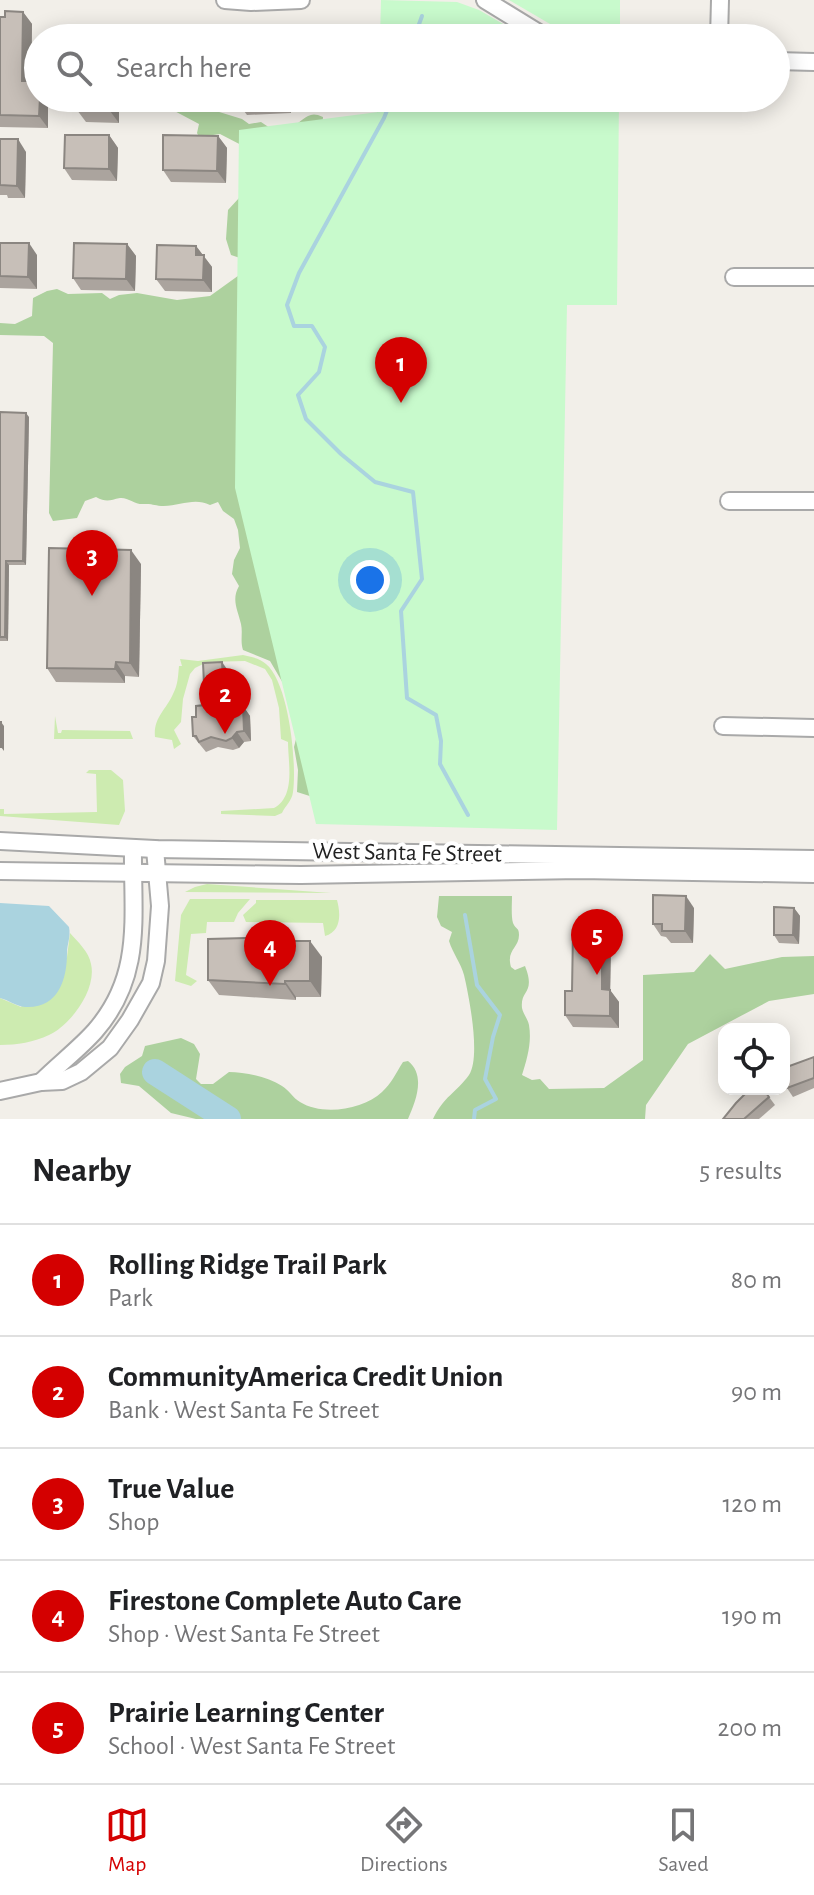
<!DOCTYPE html>
<meta charset="utf-8">
<style>
:root{--surface:#fff;--page:#f6f6f6;--text:#202124;--muted:#757577;--line:#e0e0e0;--accent:#d40000}
body{margin:0;font-family:"Alegreya Sans",sans-serif;background:var(--page);color:var(--text)}
.controls{position:absolute;right:24px;bottom:24px;display:grid;overflow:hidden;border-radius:16px;box-shadow:0 4px 20px #0003}
.controls button{width:72px;height:72px;display:grid;place-items:center;padding:0;border:0;border-bottom:2px solid var(--line);background:var(--surface);color:var(--text);font:40px sans-serif}
.you{position:absolute;left:370px;top:580px;width:28px;height:28px;margin:-20px;border:6px solid #fff;border-radius:50%;background:#1a73e8;box-shadow:0 0 0 12px #1a73e833}
.badge{display:grid;place-items:center;width:52px;height:52px;border-radius:50%;background:var(--accent);color:#fff;font-size:26px;font-weight:700}
.pin{position:absolute;translate:-50% -66px;filter:drop-shadow(0 2px 4px #0008)}
.pin::after{content:'';position:absolute;top:42px;width:28px;height:24px;background:inherit;clip-path:polygon(0 0,100% 0,50% 100%)}
.list{margin:0;padding:0;list-style:none}
h2{display:flex;justify-content:space-between;align-items:center;height:104px;margin:0;padding:0 32px;font-size:34px}
h2 small{font-size:26px;font-weight:400;color:var(--muted)}
.list li{display:grid;grid-template-columns:52px 1fr auto;gap:24px;align-items:center;box-sizing:border-box;height:112px;padding:0 32px;border-top:2px solid var(--line)}
.list b{display:block;font-size:30px;white-space:nowrap}
.list p{margin:0;font-size:26px;white-space:nowrap;color:var(--muted)}
.list em{font-size:26px;font-style:normal;color:var(--muted)}
.icon{flex:none;width:44px;height:44px;fill:none;stroke:currentColor;stroke-width:2;stroke-linecap:round;stroke-linejoin:round}
.map{position:relative;flex:none;width:814px;height:1119px;overflow:hidden}
.search{position:absolute;background:var(--surface);box-shadow:0 4px 20px #0003;left:24px;right:24px;top:24px;height:88px;display:flex;align-items:center;gap:20px;box-sizing:border-box;padding:0 28px;border-radius:44px;color:var(--muted);font-size:30px}
.sheet{height:664px;background:var(--surface)}
nav{display:flex;justify-content:space-around;align-items:center;box-sizing:border-box;height:112px;border-top:2px solid var(--line);background:var(--surface);font-size:22px;color:var(--muted)}
nav a{display:grid;justify-items:center;gap:4px}
nav .on{color:var(--accent)}
.map>svg:first-child{display:block}
</style>
<div class="map">
<svg width="814" height="1119" viewBox="0 0 814 1119">
<rect width="100%" height="100%" fill="#f2efe9"/>
<g fill="#cdebb0">
<path d="M243,655c8,2 17,3 23,9 23,19 31,99 27,128 -1,9 -8,14 -11,21l-7,3 -54,-2v-3l53,-3c22,-12 14,-45 14,-66l-7,-3 -2,-31 -7,-28 -7,-11 -20,-8 -38,1 -12,6 -5,6 -7,25 -2,23 -7,8 7,14 -7,5 -2,-9 -17,-3c-2,-19 11,-27 18,-43 5,-9 5,-18 6,-28h3l-2,-7 18,2z"/>
<polygon points="55,716 58,733 61,733 62,730 130,731 133,739 54,739"/>
<polygon points="89,770 111,770 123,780 125,811 119,825 0,816 0,809 4,809 4,814 97,812 96,774 86,773"/>
<polygon points="207,884 331,893 185,892 195,887"/>
<polygon points="190,899 250,899 238,913 234,922 207,922 206,933 191,934 186,975 197,981 191,986 175,981 181,915"/>
<path d="M256,900h81c4,15 4,31 -12,36l-2,-13 -77,-1 -3,-7 13,-12z"/>
<path d="M70,933c8,9 19,19 21,31 6,25 -20,61 -42,71 -15,7 -32,10 -49,10v-47l21,9 46,-50z"/>
</g>
<g fill="#add19e">
<path d="M165,98c19,0 40,-6 51,13l26,8 7,5 12,-2 9,6c6,0 16,1 21,-1 13,-5 16,-18 32,-10l-1,14 56,-16 -5,-17h27l-84,700 -19,-6 1,-22 -4,-23 3,-12 -10,-45 -17,-29 -27,-11c-3,-9 0,-17 -2,-26 -3,-14 -10,-24 -2,-38l-7,-12 2,-14 6,-12 -2,-18 -4,-11 -11,-8 -5,-9 -8,3c-17,-8 -31,2 -49,1 -7,-1 -9,-2 -17,-2 -9,1 -16,-7 -24,-6 -10,2 -13,5 -24,-1l-11,4 -8,17 -24,3 -4,-8 4,-170 -9,-7 -44,-1v-12l15,1 17,-8 1,-18 14,-7 10,-2 11,5 34,-1 8,6 9,-4 18,-2 40,7 33,-4 32,-23 -2,-15 -9,-3 -5,-16 2,-29 22,-24 -3,-38 -27,-14 -21,3 -2,-4 2,-9 -32,-17z"/>
<path d="M439,896h73c0,8 -1,20 1,27 3,7 6,4 6,12 0,13 -13,15 -8,32l4,3 10,-4c11,28 -5,23 -3,42 1,6 6,11 7,17 3,18 -2,34 -7,50l10,5 8,-1 9,10 55,-1 39,-28v-85l51,-3 16,-18 15,15 57,-12 32,-1v38l-45,7 -81,43 -42,61 -1,14h-212c11,-23 23,-26 36,-44 12,-18 0,-79 -5,-100 -3,-12 -11,-21 -15,-34l3,-9 -11,-6 -4,-9z"/>
<path d="M181,1038l13,6 6,10 -4,25 5,5h12l16,-12c16,0 39,5 53,14 7,4 11,12 18,16 22,14 63,8 82,-10 9,-8 14,-19 21,-30l5,-1c18,14 8,40 0,58h-212l-25,-6 -32,-27 -18,-3 -1,-9 5,-7 17,-11 3,-10z"/>
</g>
<g fill="#c8facc">
<polygon points="381,0 457,2 479,10 527,38 380,38"/>
<polygon points="509,0 620,0 620,38 574,38"/>
<polygon points="379,98 619,98 617,305 567,305 557,830 316,824 235,488 239,130 378,112"/>
</g>
<path fill="#aad3df" d="M0,903l49,3 20,21c2,10 -2,17 -2,26 0,27 -9,56 -42,54 -9,-1 -17,-7 -25,-9z"/>
<g fill="none" stroke-linecap="round" stroke-linejoin="round">
<g stroke="#aad3df" stroke-width="4">
<polyline points="414,38 422,16"/>
<polyline points="392,98 384,118 299,273 287,305 294,326 312,326 325,347 319,372 298,395 306,419 341,454 375,482 413,492 422,579 401,611 407,698 436,715 441,741 440,764 468,815"/>
<polyline points="465,915 477,985 500,1015 493,1037 485,1079 496,1099 475,1110 474,1119"/>
</g>
<polyline stroke="#aad3df" stroke-width="26" points="155,1072 228,1119"/>
<defs>
<g id="minor">
<polyline points="225,0 251,2 301,0"/>
<polyline points="485,0 547,38"/>
<polyline points="719,38 720,0"/>
<polyline points="776,61 814,62"/>
<polyline points="734,277 814,277"/>
<polyline points="729,501 814,501"/>
<polyline points="723,726 814,728"/>
<polyline points="0,841 155,849 814,859"/>
<polyline points="0,871 301,875 580,870 814,874"/>
<path d="M41,1082c18,-18 38,-33 54,-51 49,-56 37,-115 38,-183"/>
<polyline points="0,1091 41,1082 62,1081 81,1072 110,1048 130,1020 151,983 156,961 160,906 155,849"/>
</g>
</defs>
<use href="#minor" stroke="#a9a9a9" stroke-width="20"/>
<use href="#minor" stroke="#fff" stroke-width="16"/>
</g>
<g fill="#aba49e">
<polygon points="23,12 32,24 31,81 38,98 48,98 48,128 0,127 0,17 5,17"/>
<polygon points="119,98 119,123 86,122 77,110"/>
<polygon points="290,98 291,113 247,115 238,103"/>
<polygon points="109,135 118,148 117,181 72,180 64,168"/>
<polygon points="218,136 227,148 226,183 171,182 163,170"/>
<polygon points="0,139 26,152 25,198 8,198 7,195 0,195"/>
<polygon points="0,243 37,255 37,289 0,288"/>
<polygon points="127,244 136,256 135,291 81,290 73,278"/>
<polygon points="196,246 212,267 212,292 165,291 156,279"/>
<polygon points="0,412 29,417 26,565 9,565 8,641 0,641"/>
<polygon points="141,564 139,677 125,676 125,683 56,682 47,668"/>
<polygon points="229,672 230,699 233,699 237,706 243,706 250,716 251,741 244,742 239,748 233,750 218,747 206,752 193,736 196,717"/>
<polygon points="694,908 693,943 671,943 666,937 661,936 653,924"/>
<polygon points="794,908 800,916 799,944 779,943 774,935"/>
<polygon points="602,931 611,944 610,990 619,1002 619,1028 573,1027 565,1015 572,991"/>
<polygon points="285,937 288,941 322,957 321,997 296,997 296,1000 219,995 208,980"/>
<polygon points="814,1057 814,1088 793,1097 787,1088"/>
<polygon points="769,1097 775,1105 759,1119 723,1119"/>
</g>
<g fill="#8b8681">
<polygon points="23,12 32,24 31,93 22,81"/>
<polygon points="201,28 208,38 201,38"/>
<polygon points="40,98 48,98 48,128 39,116"/>
<polygon points="110,98 119,98 119,123 110,111"/>
<polygon points="282,98 290,98 291,113 282,100"/>
<polygon points="109,135 118,148 117,181 109,169"/>
<polygon points="218,136 227,148 226,183 217,171"/>
<polygon points="18,139 26,152 25,198 17,186"/>
<polygon points="29,243 37,255 37,289 28,277"/>
<polygon points="127,244 136,256 135,291 126,279"/>
<polygon points="196,246 212,267 212,292 203,280 196,255"/>
<polygon points="26,413 29,417 26,565 23,561"/>
<polygon points="131,550 141,564 139,677 130,663"/>
<polygon points="6,561 9,565 8,641 5,637"/>
<polygon points="116,662 125,676 125,683 115,669"/>
<polygon points="222,662 229,672 231,710 224,700"/>
<polygon points="243,706 250,716 251,741 244,731"/>
<polygon points="1,722 4,726 4,751 1,747"/>
<polygon points="237,732 244,742 239,748 232,738"/>
<polygon points="686,896 694,908 693,943 685,931"/>
<polygon points="794,908 800,916 799,944 793,935"/>
<polygon points="602,931 611,944 610,1002 602,989"/>
<polygon points="310,941 322,957 321,997 310,981"/>
<polygon points="285,981 296,997 296,1000 285,984"/>
<polygon points="610,990 619,1002 619,1028 610,1016"/>
</g>
<g fill="#c7bfb8" stroke="#8b8681" stroke-width="2">
<polygon points="5,11 23,12 22,81 38,81 38,98 40,98 39,116 0,115 0,17 5,17"/>
<polygon points="167,27 201,28 201,38 167,38"/>
<polygon points="78,98 110,98 110,111 77,110"/>
<polygon points="238,98 282,98 282,100 238,103"/>
<polygon points="65,135 109,135 109,169 64,168"/>
<polygon points="163,135 218,136 217,171 163,170"/>
<polygon points="0,139 18,139 17,186 0,185"/>
<polygon points="0,243 29,243 28,277 0,276"/>
<polygon points="74,243 127,244 126,279 73,278"/>
<polygon points="157,245 196,246 196,255 204,255 203,280 156,279"/>
<polygon points="0,412 26,413 23,561 6,561 5,637 0,637"/>
<polygon points="49,548 131,550 130,663 116,662 115,669 47,668"/>
<polygon points="222,662 224,700 233,699 233,706 243,706 244,731 237,732 232,738 226,741 211,737 199,742 196,736 193,736 192,717 196,717 196,706 205,705 203,663"/>
<rect x="0" y="722" width="1" height="25"/>
<polygon points="653,895 686,896 685,931 662,931 662,924 653,924"/>
<polygon points="774,907 794,908 793,935 774,935"/>
<polygon points="573,931 602,931 602,989 610,990 610,1016 565,1015 565,991 572,991"/>
<polygon points="285,937 285,941 310,941 310,981 285,981 285,984 208,980 208,939"/>
<polygon points="814,1057 814,1078 787,1088 784,1081 784,1068"/>
<polygon points="750,1089 763,1089 769,1097 744,1119 723,1119 736,1103"/>
</g>
<g text-anchor="middle" stroke-width="8" stroke-linejoin="round" paint-order="stroke">
<g font-size="24" fill="#222" stroke="#fff">
<text transform="translate(407 852) rotate(1)" y="8">West Santa Fe Street</text>
</g>
</g>
</svg>
<div class="controls">
<button><svg class="icon" aria-label="locate" viewBox="0 0 24 24"><circle cx="12" cy="12" r="6"/><path d="M12 2v4M12 18v4M2 12h4M18 12h4"/></svg></button>
</div>
<div class="you"></div>
<div class="pin badge" style="left:401px;top:403px">1</div>
<div class="pin badge" style="left:225px;top:734px">2</div>
<div class="pin badge" style="left:92px;top:596px">3</div>
<div class="pin badge" style="left:270px;top:986px">4</div>
<div class="pin badge" style="left:597px;top:975px">5</div>
<div class="search"><svg class="icon" aria-label="search" viewBox="0 0 24 24"><circle cx="10" cy="10" r="6"/><path d="M15 15l6 6"/></svg>Search here</div>
</div>
<section class="sheet">
<h2>Nearby<small>5 results</small></h2>
<ul class="list">
<li><span class="badge">1</span><div><b>Rolling Ridge Trail Park</b><p>Park</p></div><em>80 m</em></li>
<li><span class="badge">2</span><div><b>CommunityAmerica Credit Union</b><p>Bank · West Santa Fe Street</p></div><em>90 m</em></li>
<li><span class="badge">3</span><div><b>True Value</b><p>Shop</p></div><em>120 m</em></li>
<li><span class="badge">4</span><div><b>Firestone Complete Auto Care</b><p>Shop · West Santa Fe Street</p></div><em>190 m</em></li>
<li><span class="badge">5</span><div><b>Prairie Learning Center</b><p>School · West Santa Fe Street</p></div><em>200 m</em></li>
</ul>
</section>
<nav>
<a class="on"><svg class="icon" aria-label="map" viewBox="0 0 24 24"><path d="M3 6l6-2 6 2 6-2v14l-6 2-6-2-6 2zM9 4v14M15 6v14"/></svg>Map</a>
<a><svg class="icon" aria-label="directions" viewBox="0 0 24 24"><path d="M12 3l9 9-9 9-9-9zM9 14v-3h6M13 9l2 2-2 2"/></svg>Directions</a>
<a><svg class="icon" aria-label="saved" viewBox="0 0 24 24"><path d="M7 4h10v16l-5-4-5 4z"/></svg>Saved</a>
</nav>
